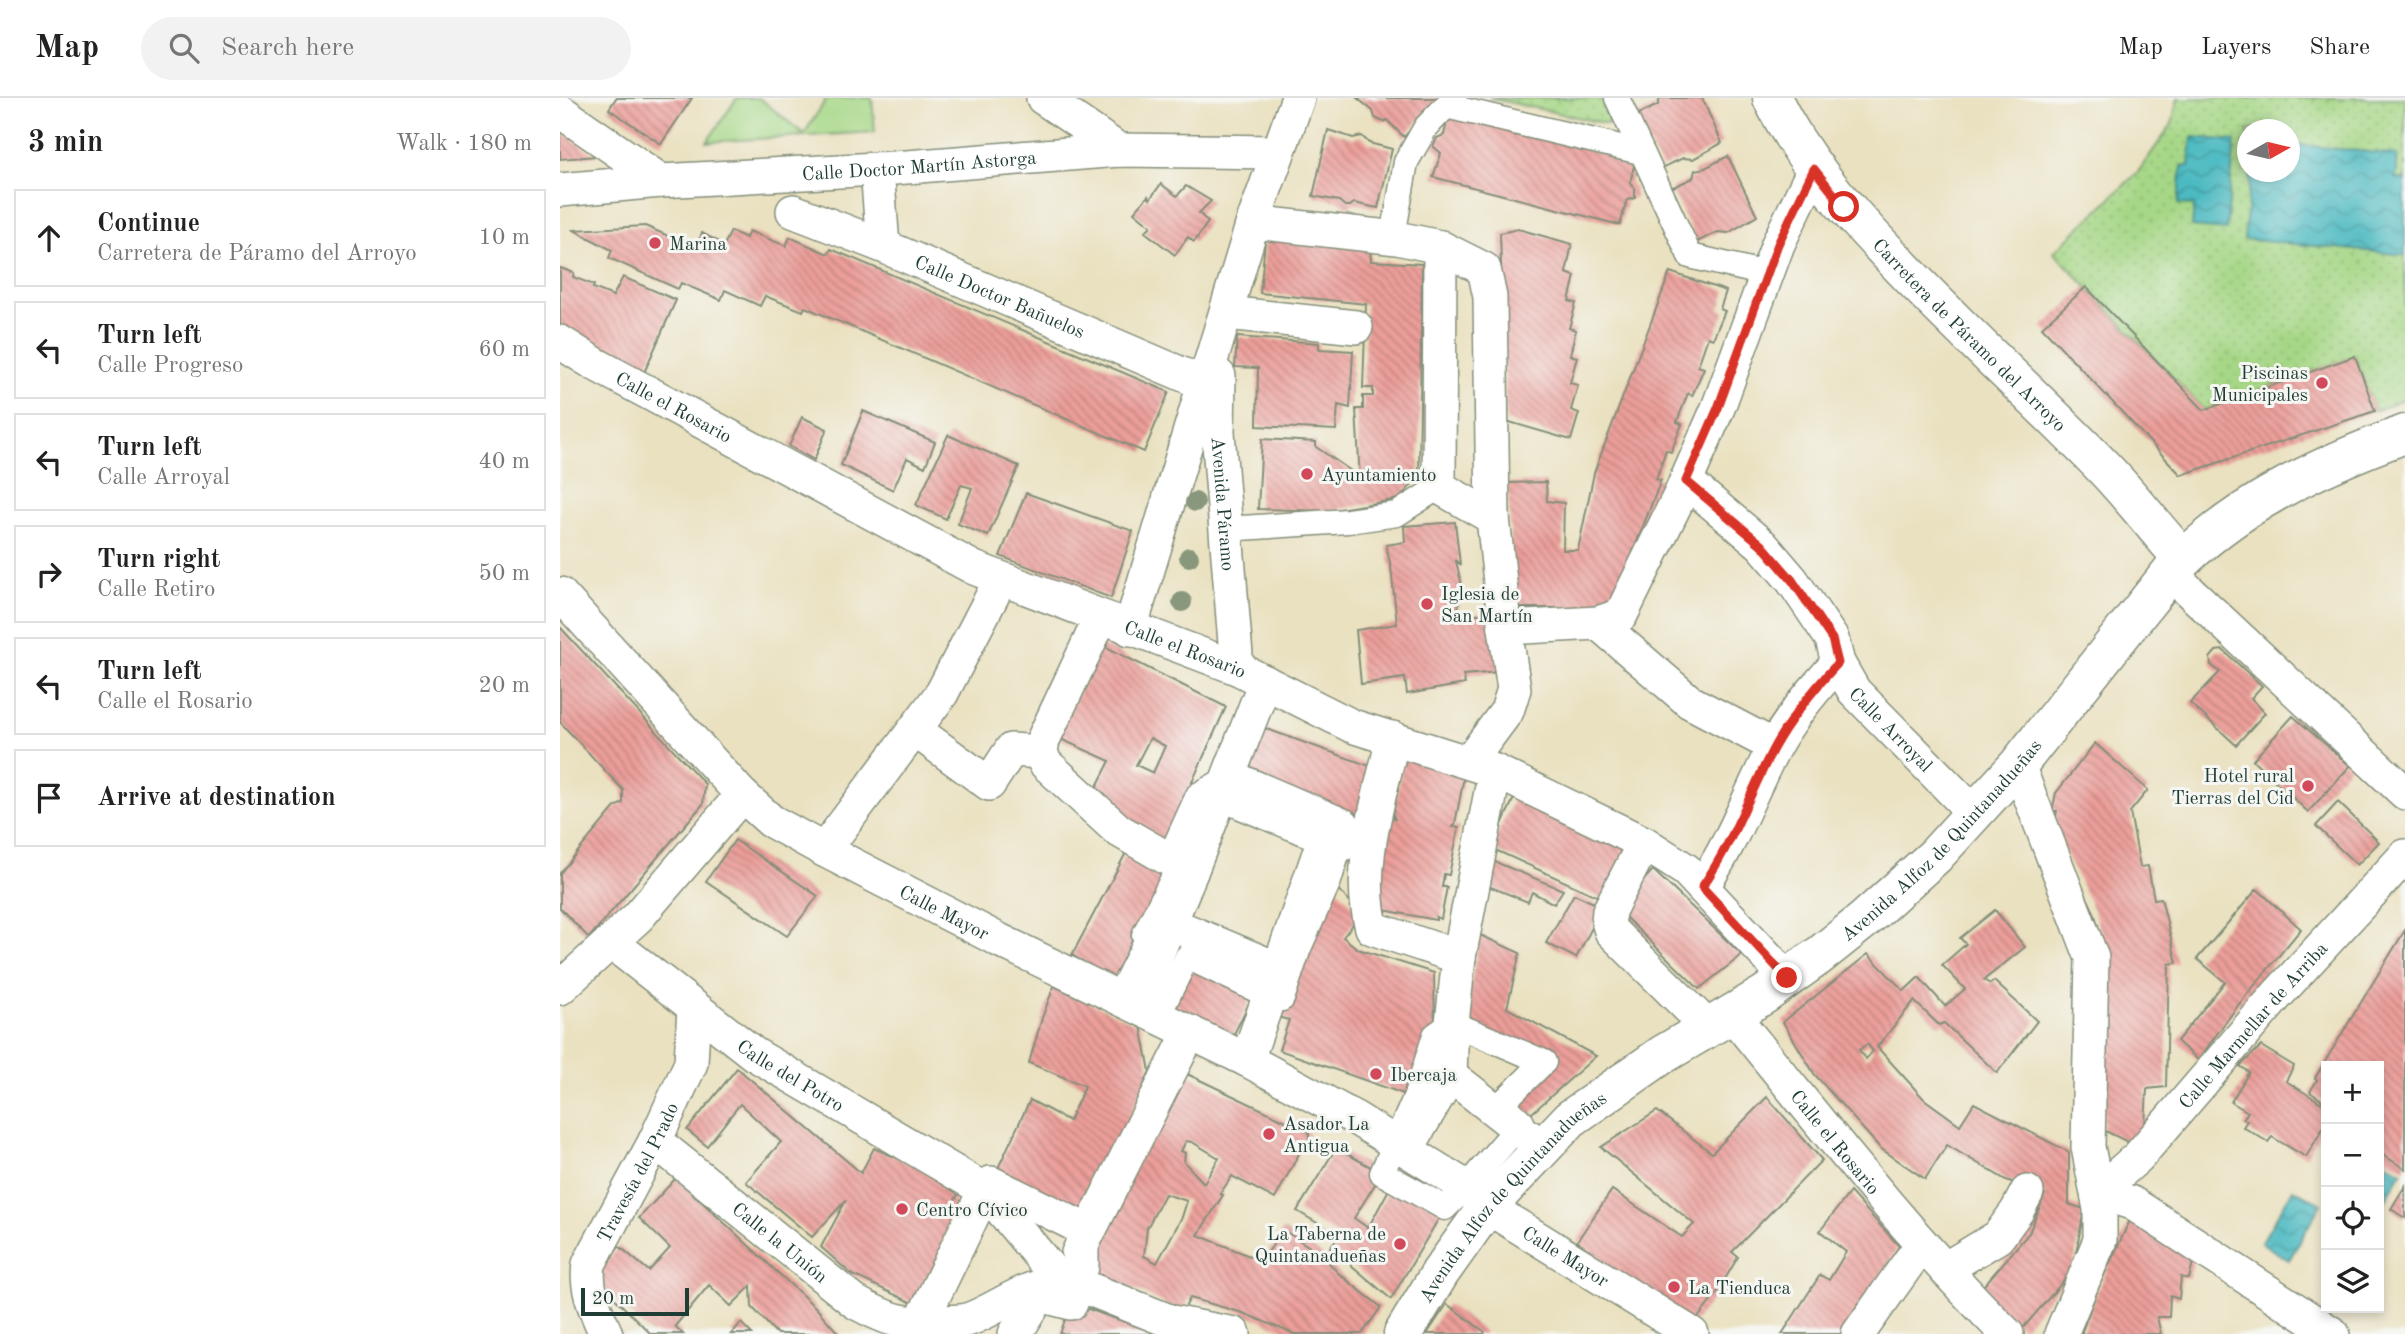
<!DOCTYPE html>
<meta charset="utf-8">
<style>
:root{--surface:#fff;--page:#f2f2f2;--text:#222;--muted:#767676;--line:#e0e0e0}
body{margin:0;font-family:"Old Standard TT",serif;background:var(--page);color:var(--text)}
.controls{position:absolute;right:21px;bottom:21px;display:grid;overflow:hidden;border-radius:0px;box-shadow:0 4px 10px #0003}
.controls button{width:63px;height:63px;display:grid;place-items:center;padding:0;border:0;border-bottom:2px solid var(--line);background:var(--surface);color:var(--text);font:35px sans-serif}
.compass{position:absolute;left:1677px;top:21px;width:63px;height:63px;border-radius:50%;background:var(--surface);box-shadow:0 4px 10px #0003;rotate:82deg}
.scale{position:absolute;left:21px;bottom:18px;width:108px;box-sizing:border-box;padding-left:7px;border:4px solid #1f3d34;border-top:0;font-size:19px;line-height:24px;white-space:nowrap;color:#1f3d34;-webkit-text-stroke:5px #f6f6f2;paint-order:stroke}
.stop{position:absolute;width:21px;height:21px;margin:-16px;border:5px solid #d93025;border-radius:50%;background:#fff}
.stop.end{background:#d93025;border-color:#fff;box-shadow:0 2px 7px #0008}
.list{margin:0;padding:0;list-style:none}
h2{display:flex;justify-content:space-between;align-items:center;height:91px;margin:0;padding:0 28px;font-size:30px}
h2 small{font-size:23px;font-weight:400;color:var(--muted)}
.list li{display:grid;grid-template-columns:46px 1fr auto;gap:21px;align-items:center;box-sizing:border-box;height:98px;margin:0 14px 14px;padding:0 14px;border:2px solid var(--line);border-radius:0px}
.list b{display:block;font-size:26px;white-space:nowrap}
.list p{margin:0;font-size:23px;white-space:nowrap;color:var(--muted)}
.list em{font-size:23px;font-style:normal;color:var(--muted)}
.icon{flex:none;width:38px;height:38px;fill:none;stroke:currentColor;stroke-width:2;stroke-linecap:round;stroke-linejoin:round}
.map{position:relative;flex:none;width:1845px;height:1236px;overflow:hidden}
header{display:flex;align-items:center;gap:42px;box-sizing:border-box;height:98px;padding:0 35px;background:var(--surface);border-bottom:2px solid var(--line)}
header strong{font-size:33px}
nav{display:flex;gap:38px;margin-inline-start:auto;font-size:24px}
.search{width:490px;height:63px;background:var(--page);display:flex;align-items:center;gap:18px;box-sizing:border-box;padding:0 24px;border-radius:38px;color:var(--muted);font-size:26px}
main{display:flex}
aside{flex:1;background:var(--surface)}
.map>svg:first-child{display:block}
</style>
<header>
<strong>Map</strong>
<div class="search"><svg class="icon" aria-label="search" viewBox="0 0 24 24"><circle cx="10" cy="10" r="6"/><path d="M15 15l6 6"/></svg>Search here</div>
<nav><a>Map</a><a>Layers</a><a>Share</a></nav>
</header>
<main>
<aside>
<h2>3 min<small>Walk · 180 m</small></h2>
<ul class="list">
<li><svg class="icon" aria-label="ahead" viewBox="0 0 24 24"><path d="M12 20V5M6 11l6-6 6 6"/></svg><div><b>Continue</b><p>Carretera de Páramo del Arroyo</p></div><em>10 m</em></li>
<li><svg class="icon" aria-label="left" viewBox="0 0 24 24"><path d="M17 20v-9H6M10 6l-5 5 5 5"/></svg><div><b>Turn left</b><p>Calle Progreso</p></div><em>60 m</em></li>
<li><svg class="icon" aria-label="left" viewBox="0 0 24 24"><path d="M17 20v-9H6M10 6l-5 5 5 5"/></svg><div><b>Turn left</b><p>Calle Arroyal</p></div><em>40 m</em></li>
<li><svg class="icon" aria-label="right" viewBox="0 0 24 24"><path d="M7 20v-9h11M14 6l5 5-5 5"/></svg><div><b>Turn right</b><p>Calle Retiro</p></div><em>50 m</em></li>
<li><svg class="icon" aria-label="left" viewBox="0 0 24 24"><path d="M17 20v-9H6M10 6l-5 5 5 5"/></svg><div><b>Turn left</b><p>Calle el Rosario</p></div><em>20 m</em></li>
<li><svg class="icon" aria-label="arrive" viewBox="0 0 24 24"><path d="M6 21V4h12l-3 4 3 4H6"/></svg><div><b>Arrive at destination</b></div></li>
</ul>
</aside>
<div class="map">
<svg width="1845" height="1236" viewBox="0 0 1845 1236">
<defs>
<pattern id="grass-dots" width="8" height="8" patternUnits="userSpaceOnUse" patternTransform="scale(1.75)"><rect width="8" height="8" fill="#a6d786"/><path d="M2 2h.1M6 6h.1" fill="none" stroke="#8eb974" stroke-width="1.8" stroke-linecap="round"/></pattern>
<pattern id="water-waves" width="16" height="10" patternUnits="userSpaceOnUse" patternTransform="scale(1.75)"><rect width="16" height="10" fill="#4bbac1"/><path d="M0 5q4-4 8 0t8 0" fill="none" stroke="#3e989e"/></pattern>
<pattern id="building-back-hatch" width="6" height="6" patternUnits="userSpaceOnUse" patternTransform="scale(1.75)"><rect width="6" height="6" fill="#ec9e9a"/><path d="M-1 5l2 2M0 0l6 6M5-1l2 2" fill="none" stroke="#bf827e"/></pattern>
</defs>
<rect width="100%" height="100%" fill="#f6f6f2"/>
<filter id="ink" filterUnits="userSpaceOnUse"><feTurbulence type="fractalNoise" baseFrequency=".0143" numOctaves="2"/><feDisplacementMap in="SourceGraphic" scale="14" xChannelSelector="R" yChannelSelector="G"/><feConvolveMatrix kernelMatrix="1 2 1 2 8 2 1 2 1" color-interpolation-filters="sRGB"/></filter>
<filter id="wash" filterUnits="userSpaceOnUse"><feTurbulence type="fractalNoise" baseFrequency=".00686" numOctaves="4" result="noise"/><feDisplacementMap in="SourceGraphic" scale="28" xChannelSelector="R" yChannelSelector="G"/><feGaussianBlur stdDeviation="1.57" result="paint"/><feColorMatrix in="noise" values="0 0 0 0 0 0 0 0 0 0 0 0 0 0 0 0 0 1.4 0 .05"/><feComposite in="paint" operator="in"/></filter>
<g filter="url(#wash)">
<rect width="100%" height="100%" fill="#eae1c0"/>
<g fill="url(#grass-dots)" stroke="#628a5d" stroke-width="2" fill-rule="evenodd">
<polygon points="929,0 1044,0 1050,18 1048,26"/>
<path d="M1618,0h227v301l-30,12 -20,-55 -151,54 -150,-158 84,-80 34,-48zM1688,32h42v42h-42z"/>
</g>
<polygon fill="#a6d786" stroke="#628a5d" stroke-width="2" points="177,0 199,0 244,36 267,0 312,0 315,34 147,44"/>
<g fill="url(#water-waves)" stroke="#357c7a" stroke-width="2">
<polygon points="1632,39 1675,43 1666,132 1632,129 1634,107 1618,106 1622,68 1629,68"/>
<polygon points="1730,46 1838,57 1836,81 1845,82 1845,157 1684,141 1691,74 1730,74"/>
<polygon points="1819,1060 1842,1074 1819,1112"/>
<polygon points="1733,1091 1761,1106 1729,1162 1701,1145"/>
</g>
<g id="blocks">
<g fill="url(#building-back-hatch)" fill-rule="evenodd">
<polygon points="56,0 132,0 101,46 49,11"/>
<polygon points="797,0 880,0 844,39 827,22 824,24 815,20 813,13"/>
<polygon points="1100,0 1142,0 1162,45 1133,61 1123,60 1102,70 1075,18 1098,7"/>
<polygon points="889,15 1075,64 1070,85 1075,90 1075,100 1067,102 1060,127 873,79 881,55 873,48 877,40 884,37"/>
<polygon points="768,32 793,40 802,38 809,45 832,51 818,110 794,105 790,108 785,108 779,103 753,98"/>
<polygon points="0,33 37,58 0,61"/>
<polygon points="1168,58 1197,118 1168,135 1158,134 1137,144 1111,90 1133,80 1135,72 1145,70"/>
<polygon points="601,86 617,98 626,88 651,103 639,115 648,124 634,144 628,139 615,157 585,134 591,128 574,114 588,98 590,101"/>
<polygon points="85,128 136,150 142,135 164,147 171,133 186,140 189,133 226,148 230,139 268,156 271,151 609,294 584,354 245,209 243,213 205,198 200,208 165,192 161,202 121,185 118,191 49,160 52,152 14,132"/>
<polygon points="958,131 1012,146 1006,175 1015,178 1009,203 1016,205 1009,230 1016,232 1010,257 1017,259 1010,285 1018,287 1011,312 1019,315 1011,342 946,323 940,135"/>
<polygon points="706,134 810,150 811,163 862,166 859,378 839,401 768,413 698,411 702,341 756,344 756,349 791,373 797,382 800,382 796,311 803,311 803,298 813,298 813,290 803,290 806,206 700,195"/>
<polygon points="0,170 14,175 13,179 34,187 33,190 53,198 63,179 116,202 83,277 0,231"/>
<polygon points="1110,174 1166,193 1160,211 1165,213 1153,241 1148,239 1138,268 1144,270 1132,298 1128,295 1117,324 1122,326 1111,354 1106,352 1096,381 1101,382 1073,454 1056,510 953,510 948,385 986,384 987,403 1004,405 1003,452 1018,452 1034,375"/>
<polygon points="1526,189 1644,312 1795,258 1815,313 1621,377 1482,229"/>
<polygon points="677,239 759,245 759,251 793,253 790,310 778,307 776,332 697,328 698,270 675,269"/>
<polygon points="303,313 375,344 365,369 347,360 333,392 281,367"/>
<polygon points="242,319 267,331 254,362 229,348"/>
<polygon points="388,337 459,368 428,438 398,426 412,390 401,387 386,421 356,407"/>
<polygon points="466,395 573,433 551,500 440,458"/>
<polygon points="895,424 900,466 896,463 902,488 902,496 899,496 898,516 937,516 939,574 903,577 905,586 847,596 845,580 801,586 796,532 837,526 831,469 826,447 845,444 844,428"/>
<polygon points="0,529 145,686 143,706 29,840 0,810 0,775 55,709 63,705 63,692 0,624"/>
<path d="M542,547l124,62 -38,84 -14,57 -83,-50 19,-37 -54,-24zM590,640l15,8 -12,27 -17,-8z"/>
<polygon points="1663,552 1702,588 1691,600 1705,615 1676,647 1630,605 1660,574 1651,567 1650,560 1656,553"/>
<polygon points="1733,618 1790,668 1748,714 1693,662"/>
<polygon points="704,630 821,672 804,730 675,676"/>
<polygon points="1535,645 1588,692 1570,714 1580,769 1588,768 1594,801 1601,800 1617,865 1609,866 1606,989 1587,991 1585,1028 1570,1045 1543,1032 1548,861 1534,814 1494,730 1497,713 1492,713 1496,695"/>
<polygon points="844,656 906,668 895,726 893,729 899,729 889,777 884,776 882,789 887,789 881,821 876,819 876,822 818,811 829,720 835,721 833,717"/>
<polygon points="955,698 1071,750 1047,803 931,750"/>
<polygon points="1778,704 1819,744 1797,767 1756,728"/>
<polygon points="175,742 258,798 227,838 146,783"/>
<polygon points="568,751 615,776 563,888 512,857"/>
<polygon points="933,763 1003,792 994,806 972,794 968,804 928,788"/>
<polygon points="1093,772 1182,857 1139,891 1057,811"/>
<polygon points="769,783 802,815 783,839 798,851 874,875 875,937 855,1000 719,952 729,922 717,919"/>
<polygon points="1697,791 1741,831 1679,906 1638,962 1617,943 1665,884 1637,861"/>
<polygon points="1014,796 1043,809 1016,860 986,845"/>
<path d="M1435,812l30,37 -41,33 6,4 4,-3 43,40 -40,52 -53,-50 -5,2 -25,-24 -37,46 47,52 36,26 14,-22 95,49v52l15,5 -11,61 -50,58 -44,-37 50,-58 16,-39 -39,-14 -59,-35 -22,34 -45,-31 -65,-73 -32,-53 85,-68 36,37 15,-14 26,29 20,-17 -23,-24 24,-21 -6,-6zM1307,946l6,7 -7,8 -7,-9z"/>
<polygon points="1845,832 1845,1071 1823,1057 1821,1061 1819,1060 1819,968 1766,968 1766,1005 1750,994 1757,982 1755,980"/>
<polygon points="920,837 960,855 947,910 1036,958 962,1024 942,1005 984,964 902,930"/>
<polygon points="627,859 696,891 673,938 604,906"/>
<polygon points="494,888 581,928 590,973 522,1130 431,1085 470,1002 509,1023 525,988 469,965 482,920"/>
<polygon points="1701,948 1734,968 1726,983 1766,1008 1766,1025 1746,1059 1712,1039 1708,1044 1683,1029 1687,1023 1683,1021 1688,1014 1671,1004 1689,974 1680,968"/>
<polygon points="177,970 301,1075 314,1050 402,1088 393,1106 413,1116 367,1212 291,1176 261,1149 286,1102 252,1139 186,1084 221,1044 180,1006 147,1048 127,1032"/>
<path d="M625,975l124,59v7l-7,9 -27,51 -43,-23 -12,18 3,1 -25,40 64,26 21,-31 38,24 17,19 43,34 -19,27h-68l-51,-21 -53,-15 -8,15 -39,-20 -61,-26zM626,1043l6,1 27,16 -15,25 -20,-21 1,-9 -4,-2zM605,1096l22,7 -5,16 -25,46 -13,-7 3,-28z"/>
<polygon points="1207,999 1262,1062 1172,1154 1178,1159 1155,1198 1133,1226 1077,1189 1017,1143 1052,1092 1122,1139 1134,1126 1041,1049 1097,1013 1152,1055"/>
<polygon points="776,1050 822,1075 794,1120 808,1130 834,1082 885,1110 831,1201 770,1149 779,1138 737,1113"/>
<polygon points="116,1080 256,1210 279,1236 217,1236 192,1209 191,1188 171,1208 149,1187 115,1228 123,1236 91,1236 34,1180 59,1148 89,1173 110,1150 79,1120"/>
<polygon points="1845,1088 1845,1120 1831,1111"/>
<polygon points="1290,1094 1339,1148 1286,1236 1222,1236 1260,1177 1269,1182 1286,1154 1260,1133"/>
<polygon points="1571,1120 1634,1160 1629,1181 1621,1179 1619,1201 1610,1198 1609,1219 1597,1219 1601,1236 1521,1236 1540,1186"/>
<polygon points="511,1205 599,1236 500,1236"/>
<polygon points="887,1206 925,1234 924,1236 867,1236"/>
<polygon points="181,1225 192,1236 171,1236"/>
</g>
</g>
</g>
<g filter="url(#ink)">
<use href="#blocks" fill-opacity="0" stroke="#848f7a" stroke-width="2"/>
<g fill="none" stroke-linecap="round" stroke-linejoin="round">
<defs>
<g id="pedestrian">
<polyline points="1057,0 1130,158 1206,176"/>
<polyline points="886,8 1081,54"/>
<polyline points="835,127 846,64 866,29 894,0"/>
<polyline points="665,431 788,423 837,416 879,389"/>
<polygon points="675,676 787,724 769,783 739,850 722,901 709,898 627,859 604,906 565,885 588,839 584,837 615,776 614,750 638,697"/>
<polygon points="892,925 984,964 942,1005 962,1024 906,1089 885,1110 822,1075 855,1000 875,937"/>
</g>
<g id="minor">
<polyline points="483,0 559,52"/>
<polyline points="0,13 101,83"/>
<polyline points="317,71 323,148"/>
<path id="s1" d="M0,92l101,-9 233,-13 225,-18 159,2"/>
<path id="s2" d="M233,113l90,35 322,138"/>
<polyline points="693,124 837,140 880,149 924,171 930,199 933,420 945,530 954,591 947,613 909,664"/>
<polyline points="880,149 879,389 933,420"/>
<polyline points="667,215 796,229"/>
<path id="s3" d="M0,244l35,22 379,204 263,100 115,58 143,45 149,72 42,27 101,108"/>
<path id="s4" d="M659,278l-1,56 19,236"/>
<path id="s5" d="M1126,383l76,64 30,35 40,59 6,24 16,28 120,122"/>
<polyline points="1610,475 1845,695"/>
<path id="s6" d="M0,496l182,201 29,26 53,29 175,90 248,120 108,58 111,69 21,20 205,127"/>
<polyline points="541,519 483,642 481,654 485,665 558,732 631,774"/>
<polyline points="1038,525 1130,604 1214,648"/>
<polyline points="945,530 1038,525 1061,517 1120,397 1158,310 1218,146 1254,71"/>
<polyline points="570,531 693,124 738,0"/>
<polyline points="355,632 429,686 451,652 481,654"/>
<path d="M833,640c-13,59 -38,131 -21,190l87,29"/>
<polyline points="1458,667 1532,860 1528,1049 1540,1111 1540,1142 1501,1236"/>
<polyline points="661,696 783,746"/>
<polyline points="1084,745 1049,813 1048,823 1051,833 1148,929"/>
<polyline points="264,752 382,595 441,481"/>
<path d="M1142,789c30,-43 47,-92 71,-138 17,-32 41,-60 65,-86"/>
<polyline points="611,826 718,871"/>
<path id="s7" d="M51,844l143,112 231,136 76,92"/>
<polyline points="0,890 78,819 182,697"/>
<polyline points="576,907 631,774 705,584"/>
<path id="s8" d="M1171,915c89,109 176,222 276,321"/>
<polyline points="687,962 765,738"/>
<polyline points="890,977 982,1049"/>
<path id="s9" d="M95,1043l200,161c33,18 50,24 88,20 9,-1 19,0 27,-3 38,-15 64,-42 107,-35l95,38 62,12"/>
<polyline points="847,1051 890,977 892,925 899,859 935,673"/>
<path id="s10" d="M1538,1094l40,-35 139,-162 128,-139"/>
<polyline points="1538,1094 1572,1105 1773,1236"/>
<polyline points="518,1155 630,934"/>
<polyline points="1385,1171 1438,1139 1457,1113 1467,1094"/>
<path id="s11" d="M46,1236c-10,-23 -21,-44 -17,-70l66,-123 36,-78 3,-56"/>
<polyline points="351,1236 367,1212 425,1092 431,1085 522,1130 522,1169 511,1205 480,1197 455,1236"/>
<polyline points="1298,1236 1362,1146"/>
</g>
<g id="tertiary">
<path id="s12" d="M1212,0c29,60 71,108 117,156 69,74 144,141 214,213 28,29 53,62 80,92"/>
</g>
<g id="secondary">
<path id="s13" d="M843,1236l37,-61 47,-66 83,-88 92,-64 102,-60 56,-40 44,-35 71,-64 83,-91 152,-192c62,-67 150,-108 235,-139"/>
</g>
</defs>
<use href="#pedestrian" stroke="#848f7a" stroke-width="27"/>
<use href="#minor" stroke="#848f7a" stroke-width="36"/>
<use href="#tertiary" stroke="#848f7a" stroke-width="41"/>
<use href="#secondary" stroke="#848f7a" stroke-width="41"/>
<use href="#pedestrian" stroke="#fff" stroke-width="24"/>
<use href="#minor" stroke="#fff" stroke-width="33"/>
<use href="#tertiary" stroke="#fff" stroke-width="38"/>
<use href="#secondary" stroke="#fff" stroke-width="38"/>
</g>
<g fill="#89987c">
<circle cx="635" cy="404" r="10"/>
<circle cx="629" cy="459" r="10"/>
<circle cx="622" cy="504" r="10"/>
</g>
</g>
<g fill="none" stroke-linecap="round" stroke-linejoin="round" filter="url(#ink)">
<path stroke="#d93025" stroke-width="9" d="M1227,880l-85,-91c30,-43 47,-92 71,-138 17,-31 41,-60 65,-86l-6,-24 -40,-59 -30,-35 -76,-64 32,-73 60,-164 36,-75 30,38"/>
</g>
<g fill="#d1495b" stroke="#f6f6f2" stroke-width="2.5">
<circle cx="95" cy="145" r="7"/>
<circle cx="1762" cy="285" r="7"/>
<circle cx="747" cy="376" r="7"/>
<circle cx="867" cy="506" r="7"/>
<circle cx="1748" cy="688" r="7"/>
<circle cx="816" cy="976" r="7"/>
<circle cx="709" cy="1036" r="7"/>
<circle cx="342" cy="1111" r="7"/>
<circle cx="840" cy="1146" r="7"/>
<circle cx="1114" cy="1189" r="7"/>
</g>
<g text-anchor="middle" stroke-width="6" stroke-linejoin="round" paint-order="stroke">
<g font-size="19" fill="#1f3d34" stroke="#f6f6f2">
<text dy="7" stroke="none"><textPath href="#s1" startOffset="360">Calle Doctor Martín Astorga</textPath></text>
<text dy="7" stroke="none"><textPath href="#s2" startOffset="224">Calle Doctor Bañuelos</textPath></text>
<text dy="7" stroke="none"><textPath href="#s12" startOffset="310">Carretera de Páramo del Arroyo</textPath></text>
<text dy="7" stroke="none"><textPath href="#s3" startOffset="131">Calle el Rosario</textPath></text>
<text dy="7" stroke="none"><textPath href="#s4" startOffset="128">Avenida Páramo</textPath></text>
<text dy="7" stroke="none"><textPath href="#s3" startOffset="698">Calle el Rosario</textPath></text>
<text dy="7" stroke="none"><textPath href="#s5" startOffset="327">Calle Arroyal</textPath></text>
<text dy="7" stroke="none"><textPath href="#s13" startOffset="740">Avenida Alfoz de Quintanadueñas</textPath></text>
<text dy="7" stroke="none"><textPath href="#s6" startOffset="506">Calle Mayor</textPath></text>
<text dy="7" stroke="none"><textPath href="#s10" startOffset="228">Calle Marmellar de Arriba</textPath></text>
<text dy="7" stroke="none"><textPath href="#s7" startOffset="224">Calle del Potro</textPath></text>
<text dy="7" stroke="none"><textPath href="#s8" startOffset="166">Calle el Rosario</textPath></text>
<text dy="7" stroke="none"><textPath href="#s11" startOffset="177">Travesía del Prado</textPath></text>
<text dy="7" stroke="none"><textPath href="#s13" startOffset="177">Avenida Alfoz de Quintanadueñas</textPath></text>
<text dy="7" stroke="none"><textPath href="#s9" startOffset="161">Calle la Unión</textPath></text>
<text dy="7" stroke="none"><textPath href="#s6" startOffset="1218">Calle Mayor</textPath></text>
</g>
<g font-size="19" fill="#1f3d34" stroke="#f6f6f2" text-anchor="start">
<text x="109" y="152">Marina</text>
<text x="1748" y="281" text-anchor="end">Piscinas<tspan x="1748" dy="22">Municipales</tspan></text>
<text x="761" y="383">Ayuntamiento</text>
<text x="881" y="502">Iglesia de<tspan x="881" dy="22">San Martín</tspan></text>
<text x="1734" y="684" text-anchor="end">Hotel rural<tspan x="1734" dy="22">Tierras del Cid</tspan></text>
<text x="830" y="983">Ibercaja</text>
<text x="723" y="1032">Asador La<tspan x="723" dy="22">Antigua</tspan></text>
<text x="356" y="1118">Centro Cívico</text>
<text x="826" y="1142" text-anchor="end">La Taberna de<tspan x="826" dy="22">Quintanadueñas</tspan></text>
<text x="1128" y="1196">La Tienduca</text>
</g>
</g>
</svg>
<div class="controls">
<button>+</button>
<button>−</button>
<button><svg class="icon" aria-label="locate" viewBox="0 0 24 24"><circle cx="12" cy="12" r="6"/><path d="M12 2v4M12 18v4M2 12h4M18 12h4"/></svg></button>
<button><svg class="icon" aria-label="layers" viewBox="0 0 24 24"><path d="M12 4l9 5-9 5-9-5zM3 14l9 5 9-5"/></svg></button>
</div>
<svg class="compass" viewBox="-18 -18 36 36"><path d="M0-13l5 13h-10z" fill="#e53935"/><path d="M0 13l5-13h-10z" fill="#767676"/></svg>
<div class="scale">20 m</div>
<div class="stop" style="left:1284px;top:109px"></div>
<div class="stop end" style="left:1227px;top:880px"></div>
</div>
</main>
